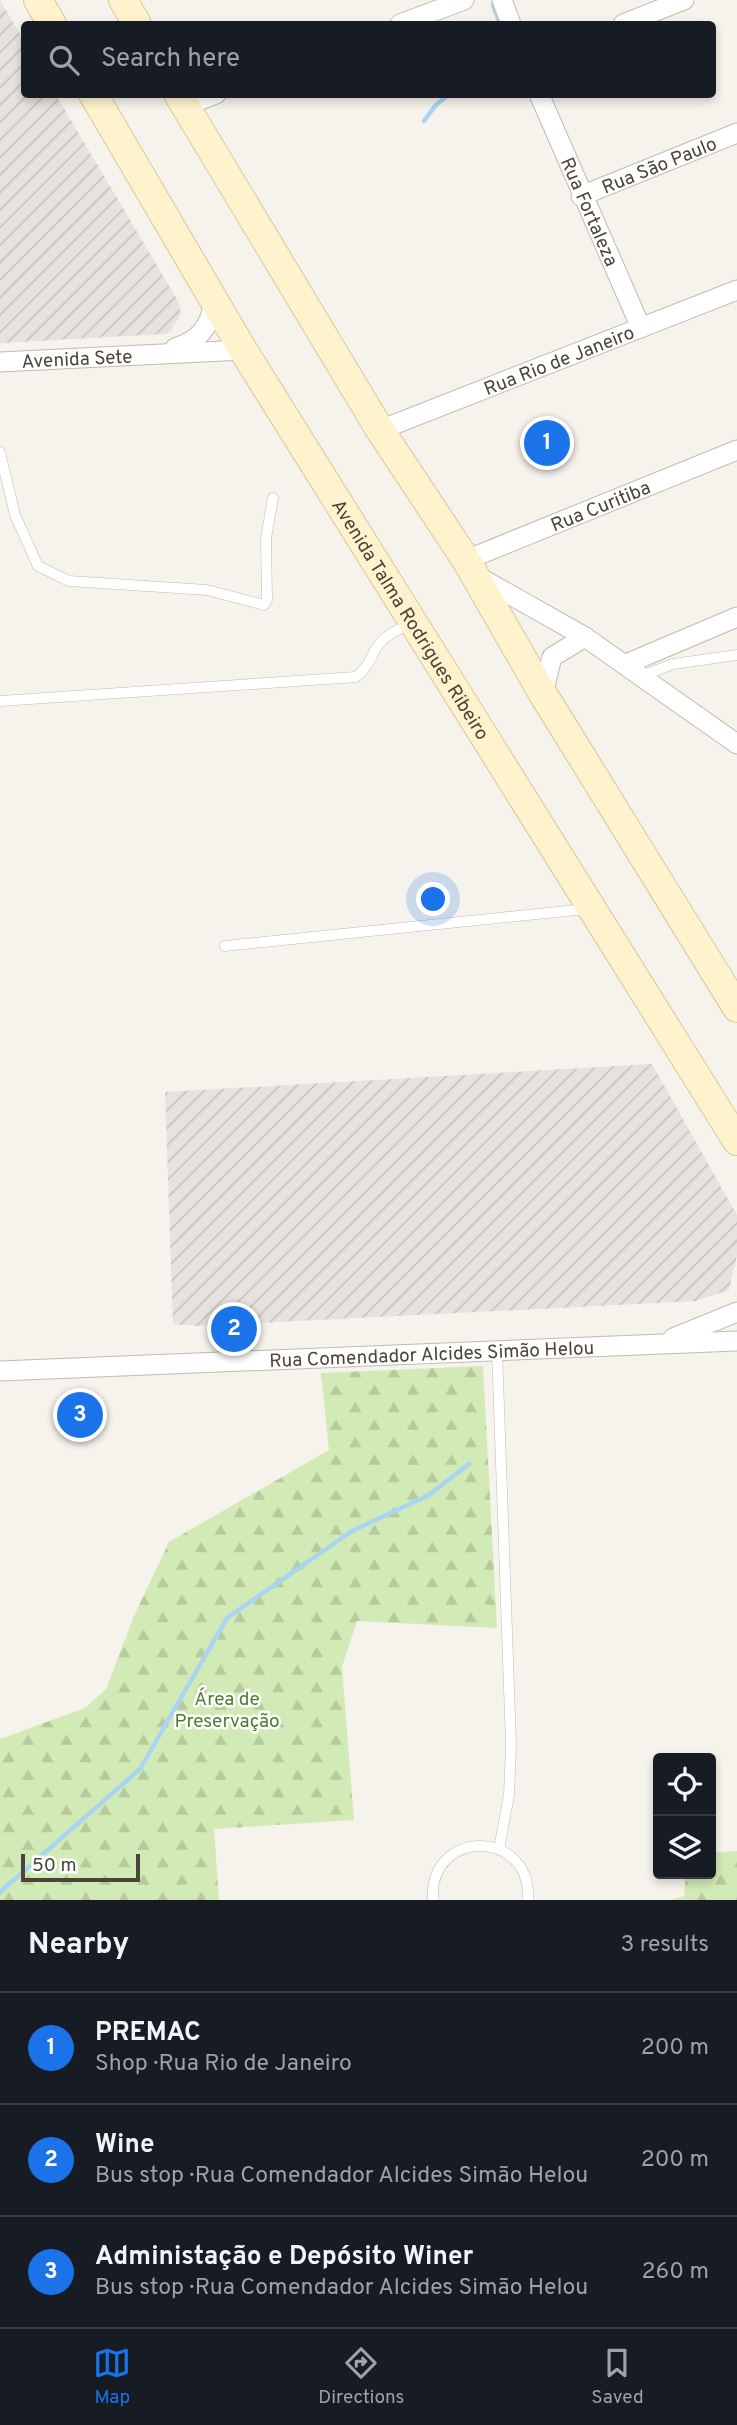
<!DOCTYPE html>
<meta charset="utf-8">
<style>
:root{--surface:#171b24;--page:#20242c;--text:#f1f3f6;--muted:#9ea1a6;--line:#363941;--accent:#1a73e8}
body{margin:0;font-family:Overpass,sans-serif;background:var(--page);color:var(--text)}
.controls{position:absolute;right:21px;bottom:21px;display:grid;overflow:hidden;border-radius:7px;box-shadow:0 4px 10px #0003}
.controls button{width:63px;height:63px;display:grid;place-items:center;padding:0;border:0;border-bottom:2px solid var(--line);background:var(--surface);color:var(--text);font:35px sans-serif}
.scale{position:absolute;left:21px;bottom:18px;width:119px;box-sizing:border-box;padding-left:7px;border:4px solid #4b4439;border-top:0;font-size:19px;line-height:24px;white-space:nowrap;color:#4b4439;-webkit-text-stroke:5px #fff;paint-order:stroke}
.you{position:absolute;left:434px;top:900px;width:24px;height:24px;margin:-18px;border:5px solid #fff;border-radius:50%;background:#1a73e8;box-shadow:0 0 0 10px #1a73e833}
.badge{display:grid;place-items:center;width:46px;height:46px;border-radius:50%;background:var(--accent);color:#fff;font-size:23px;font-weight:700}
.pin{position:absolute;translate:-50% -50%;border:4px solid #fff;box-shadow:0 2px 7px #0006}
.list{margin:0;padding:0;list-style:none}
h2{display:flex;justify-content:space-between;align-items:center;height:91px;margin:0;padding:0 28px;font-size:30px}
h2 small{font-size:23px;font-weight:400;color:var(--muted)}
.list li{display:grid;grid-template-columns:46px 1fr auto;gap:21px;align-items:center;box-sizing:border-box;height:112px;padding:0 28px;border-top:2px solid var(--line)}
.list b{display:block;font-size:26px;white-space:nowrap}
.list p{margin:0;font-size:23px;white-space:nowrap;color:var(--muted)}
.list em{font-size:23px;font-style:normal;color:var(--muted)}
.icon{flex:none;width:38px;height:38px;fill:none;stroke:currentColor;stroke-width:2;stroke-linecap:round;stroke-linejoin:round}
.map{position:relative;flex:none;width:737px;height:1900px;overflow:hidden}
.search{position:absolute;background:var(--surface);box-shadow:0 4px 10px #0003;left:21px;right:21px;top:21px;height:77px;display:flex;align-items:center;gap:18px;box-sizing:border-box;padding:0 24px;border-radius:7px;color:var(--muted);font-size:26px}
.sheet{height:427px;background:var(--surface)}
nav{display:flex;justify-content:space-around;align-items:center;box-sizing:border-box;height:98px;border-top:2px solid var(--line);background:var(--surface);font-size:19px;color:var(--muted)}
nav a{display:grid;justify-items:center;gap:4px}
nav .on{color:var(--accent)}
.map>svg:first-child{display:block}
</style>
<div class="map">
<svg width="737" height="1900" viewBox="0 0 737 1900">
<defs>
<pattern id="industrial-furrows" width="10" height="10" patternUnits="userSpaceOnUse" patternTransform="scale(1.75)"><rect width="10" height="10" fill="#e6e2dd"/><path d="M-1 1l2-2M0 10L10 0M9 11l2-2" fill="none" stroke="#c7c3be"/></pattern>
<pattern id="forest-firs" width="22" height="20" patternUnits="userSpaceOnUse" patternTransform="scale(1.75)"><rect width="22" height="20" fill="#d2eab5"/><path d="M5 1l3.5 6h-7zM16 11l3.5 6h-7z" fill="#b6ca9c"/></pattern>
</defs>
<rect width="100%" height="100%" fill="#f6f3ec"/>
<g fill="url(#industrial-furrows)">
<polygon points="0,0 24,41 24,94 56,95 178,301 181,314 171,331 165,334 0,343"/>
<polygon points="652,1064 737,1215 737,1255 729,1290 696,1301 197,1326 173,1324 165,1092"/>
</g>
<g fill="url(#forest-firs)">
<polygon points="483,1366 497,1628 357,1621 342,1667 354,1820 214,1829 219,1900 0,1900 0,1739 85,1708 106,1689 134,1616 169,1542 329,1450 321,1373"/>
<polygon points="737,1851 737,1900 671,1900 684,1896 686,1874 711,1874 711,1853"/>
</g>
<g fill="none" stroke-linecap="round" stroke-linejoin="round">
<g stroke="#a9d4f2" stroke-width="4.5">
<polyline points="499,3 493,5 500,24"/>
<polyline points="424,121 435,106 449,94"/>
<polyline points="0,1892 140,1769 227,1618 352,1531 429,1495 469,1464"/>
</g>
<defs>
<g id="service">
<polyline points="0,452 15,515 38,566 69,581 207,590 264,605 267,600 266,538 273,498"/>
<polyline points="642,676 673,664 737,655"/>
<path d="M0,701l356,-24c11,-9 13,-15 19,-27 8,-14 22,-20 36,-27"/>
<polyline points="225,946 586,909"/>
<polyline points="497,1350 511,1744 509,1795 499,1849"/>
<path d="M433,1900c-5,-72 99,-72 95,0"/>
</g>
<g id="minor">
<polyline points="502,0 511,24"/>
<polyline points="400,24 464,0"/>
<polyline points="623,24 684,0"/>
<path id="s1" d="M539,94l102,234"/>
<polyline points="185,106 216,94"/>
<path id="s2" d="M581,196l156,-63"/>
<path d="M175,348c25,-8 35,-21 39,-47"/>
<path id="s3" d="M0,362l243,-12"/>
<path id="s4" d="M380,430l357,-140"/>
<path id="s5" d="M466,560l271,-110"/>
<polyline points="477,576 585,637 737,744"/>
<polyline points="626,664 737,617"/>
<polyline points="543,694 552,657 585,637"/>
<polyline points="673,1338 737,1312"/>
<path id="s6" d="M0,1371l737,-30"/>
</g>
<g id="secondary">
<polyline points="38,0 52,24"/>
<polyline points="123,0 137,24"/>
<path id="s7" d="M93,94l150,256 494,791"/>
<polyline points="178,94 380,430 466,560 543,694 737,1008"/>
</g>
</defs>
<use href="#service" stroke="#c2bbae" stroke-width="11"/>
<use href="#minor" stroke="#c2bbae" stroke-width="21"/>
<use href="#secondary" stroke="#d6c79b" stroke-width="30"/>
<use href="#service" stroke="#fff" stroke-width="10"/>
<use href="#minor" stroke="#fff" stroke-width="19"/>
<use href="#secondary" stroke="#fff3cd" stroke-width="28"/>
</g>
<g text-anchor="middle" stroke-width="5" stroke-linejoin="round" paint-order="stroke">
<g font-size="19" fill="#4b4439" stroke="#fff">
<text dy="7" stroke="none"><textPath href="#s2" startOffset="84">Rua São Paulo</textPath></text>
<text dy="7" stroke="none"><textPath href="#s1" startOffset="128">Rua Fortaleza</textPath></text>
<text dy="7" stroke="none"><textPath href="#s3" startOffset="77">Avenida Sete</textPath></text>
<text dy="7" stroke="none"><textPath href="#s4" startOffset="192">Rua Rio de Janeiro</textPath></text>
<text dy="7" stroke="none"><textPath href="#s5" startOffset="145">Rua Curitiba</textPath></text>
<text dy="7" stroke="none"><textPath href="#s7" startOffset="614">Avenida Talma Rodrigues Ribeiro</textPath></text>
<text dy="7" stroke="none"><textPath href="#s6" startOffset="432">Rua Comendador Alcides Simão Helou</textPath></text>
</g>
<g font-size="19" fill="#4a7f2a" stroke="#fff">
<text x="227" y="1705">Área de<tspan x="227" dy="22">Preservação</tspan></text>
</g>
</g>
</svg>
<div class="controls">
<button><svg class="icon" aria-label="locate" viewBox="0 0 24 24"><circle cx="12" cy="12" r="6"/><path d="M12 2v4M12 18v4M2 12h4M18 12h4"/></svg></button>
<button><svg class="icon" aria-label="layers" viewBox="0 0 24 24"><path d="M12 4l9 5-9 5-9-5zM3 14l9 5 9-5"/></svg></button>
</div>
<div class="scale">50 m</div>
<div class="you"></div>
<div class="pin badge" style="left:547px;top:443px">1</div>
<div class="pin badge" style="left:234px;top:1329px">2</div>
<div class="pin badge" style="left:80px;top:1415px">3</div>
<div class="search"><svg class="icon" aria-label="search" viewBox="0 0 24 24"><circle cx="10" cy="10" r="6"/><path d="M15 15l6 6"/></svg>Search here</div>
</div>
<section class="sheet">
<h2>Nearby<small>3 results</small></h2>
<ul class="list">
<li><span class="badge">1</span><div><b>PREMAC</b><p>Shop · Rua Rio de Janeiro</p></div><em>200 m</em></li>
<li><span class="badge">2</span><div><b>Wine</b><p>Bus stop · Rua Comendador Alcides Simão Helou</p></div><em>200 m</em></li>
<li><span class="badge">3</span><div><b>Administação e Depósito Winer</b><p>Bus stop · Rua Comendador Alcides Simão Helou</p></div><em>260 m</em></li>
</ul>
</section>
<nav>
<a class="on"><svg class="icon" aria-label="map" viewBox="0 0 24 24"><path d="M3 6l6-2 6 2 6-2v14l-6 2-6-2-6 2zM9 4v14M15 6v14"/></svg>Map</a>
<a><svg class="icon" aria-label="directions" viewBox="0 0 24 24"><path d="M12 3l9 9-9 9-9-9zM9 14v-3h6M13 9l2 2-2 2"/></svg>Directions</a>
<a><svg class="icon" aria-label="saved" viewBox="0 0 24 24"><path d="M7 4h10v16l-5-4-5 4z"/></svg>Saved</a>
</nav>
